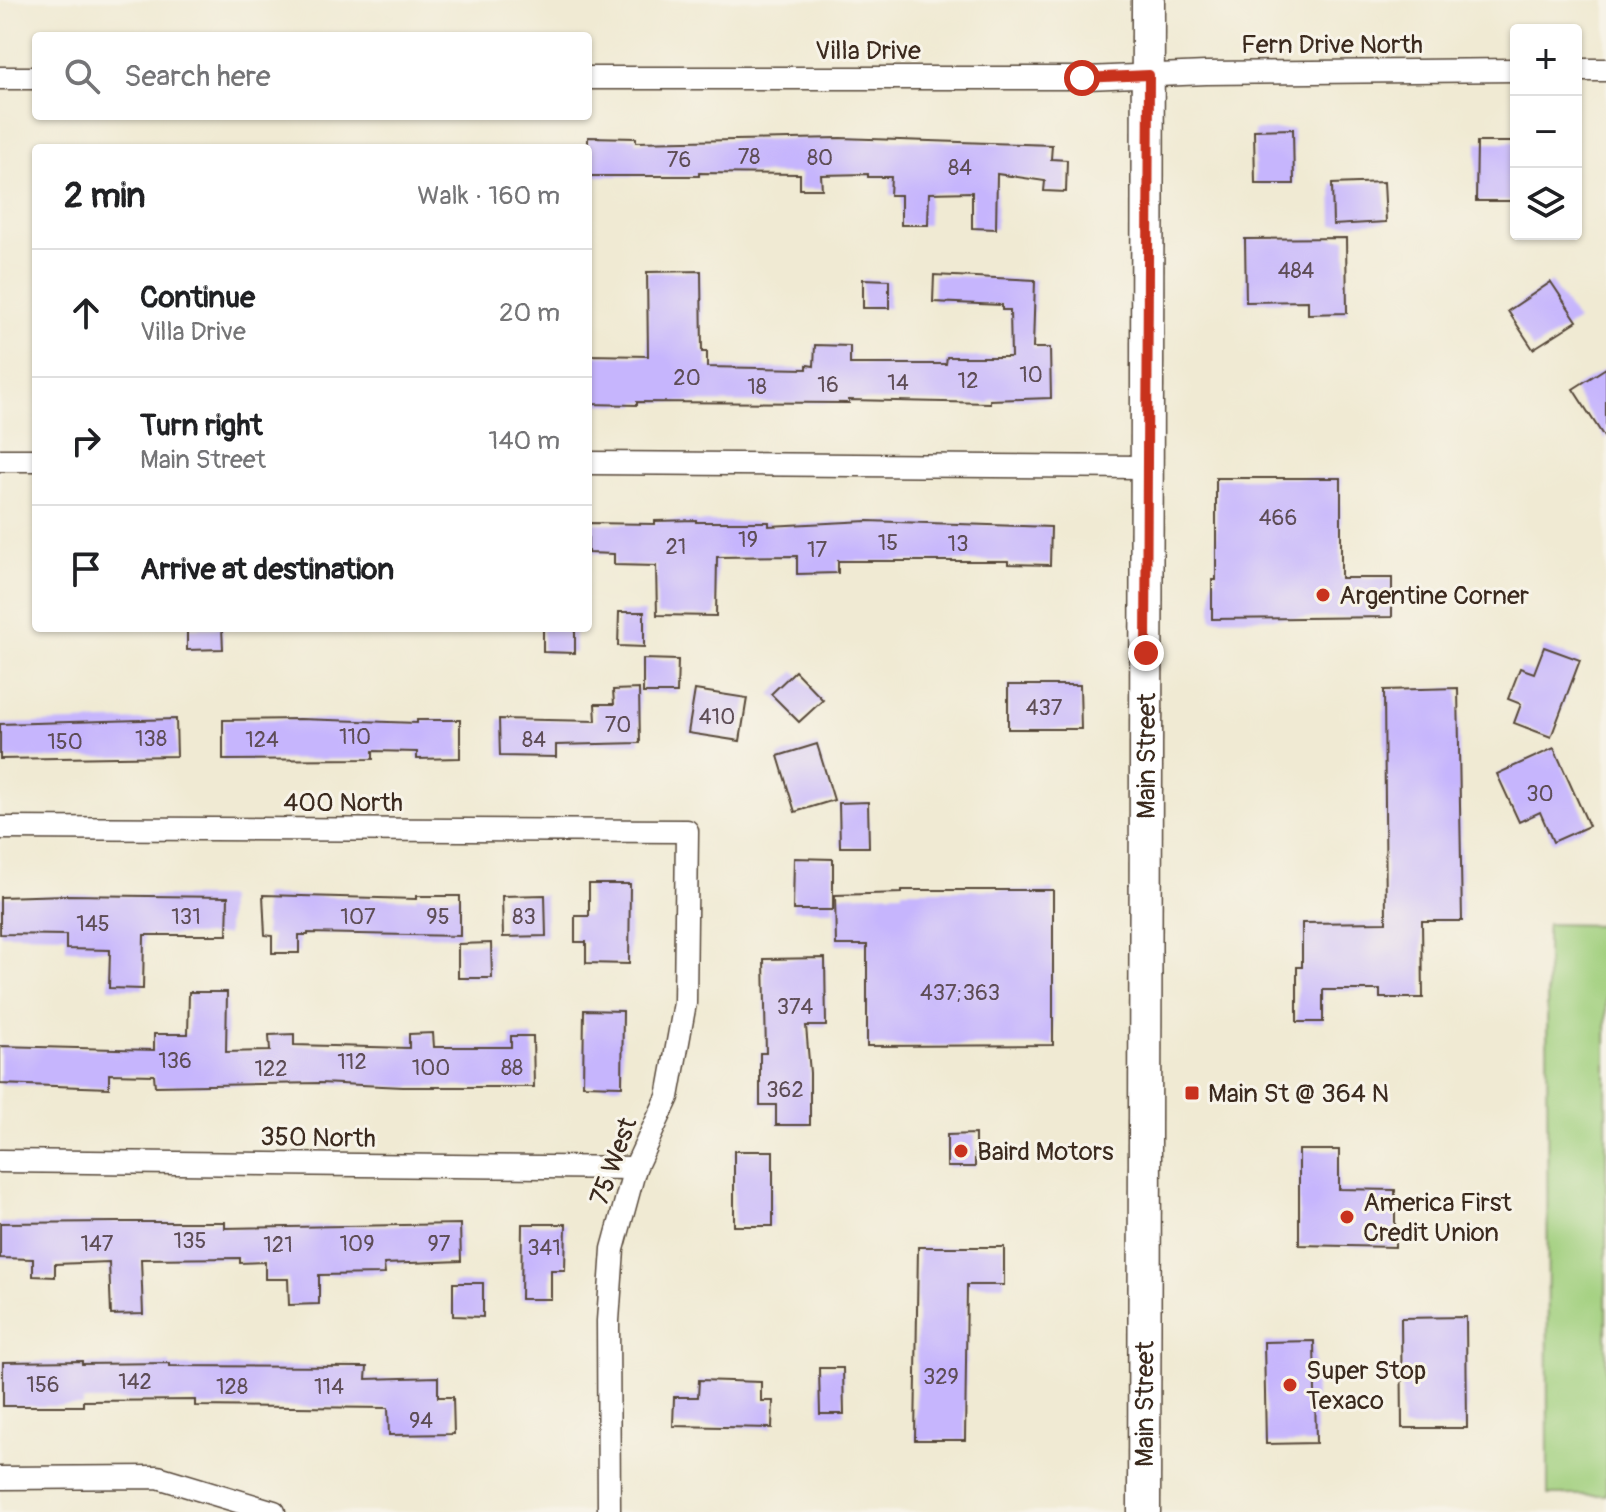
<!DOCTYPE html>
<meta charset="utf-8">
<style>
:root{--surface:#fff;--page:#f6f6f6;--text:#202124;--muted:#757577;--line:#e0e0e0}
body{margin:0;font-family:Pangolin,sans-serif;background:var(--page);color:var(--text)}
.controls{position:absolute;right:24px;top:24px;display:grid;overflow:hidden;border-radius:8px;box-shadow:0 2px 6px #0004}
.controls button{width:72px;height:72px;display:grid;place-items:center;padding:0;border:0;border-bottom:2px solid var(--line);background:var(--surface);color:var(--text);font:40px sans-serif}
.stop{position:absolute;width:24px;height:24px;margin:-18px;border:6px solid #c8321e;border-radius:50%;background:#fff}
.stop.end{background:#c8321e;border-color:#fff;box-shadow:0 2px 8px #0008}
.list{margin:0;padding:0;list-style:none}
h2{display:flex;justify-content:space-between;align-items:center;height:104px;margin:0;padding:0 32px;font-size:34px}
h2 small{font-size:26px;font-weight:400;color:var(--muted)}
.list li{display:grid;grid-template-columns:52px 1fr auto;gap:24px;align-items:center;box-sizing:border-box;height:128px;padding:0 32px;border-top:2px solid var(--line)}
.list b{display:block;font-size:30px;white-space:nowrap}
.list p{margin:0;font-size:26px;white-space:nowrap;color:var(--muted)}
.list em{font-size:26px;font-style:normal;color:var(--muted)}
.icon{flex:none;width:44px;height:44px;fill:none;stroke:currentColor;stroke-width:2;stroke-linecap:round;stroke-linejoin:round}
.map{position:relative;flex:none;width:1606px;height:1512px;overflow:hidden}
.search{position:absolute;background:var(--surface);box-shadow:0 2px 6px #0004;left:32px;top:32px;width:560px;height:88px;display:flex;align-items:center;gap:20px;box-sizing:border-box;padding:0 28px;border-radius:8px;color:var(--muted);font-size:30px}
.panel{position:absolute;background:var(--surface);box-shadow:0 2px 6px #0004;left:32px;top:144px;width:560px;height:488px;border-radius:8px}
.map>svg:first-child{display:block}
</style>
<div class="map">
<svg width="1606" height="1512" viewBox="0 0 1606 1512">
<rect width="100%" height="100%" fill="#f7f3e8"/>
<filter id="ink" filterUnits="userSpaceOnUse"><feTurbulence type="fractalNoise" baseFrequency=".0125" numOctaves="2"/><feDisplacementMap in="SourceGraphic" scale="16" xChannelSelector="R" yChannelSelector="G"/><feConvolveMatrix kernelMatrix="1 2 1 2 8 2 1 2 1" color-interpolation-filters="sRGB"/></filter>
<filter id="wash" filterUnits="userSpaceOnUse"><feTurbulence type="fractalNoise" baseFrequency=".006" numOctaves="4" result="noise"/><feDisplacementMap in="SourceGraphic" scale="32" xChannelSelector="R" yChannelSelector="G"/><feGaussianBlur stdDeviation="1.8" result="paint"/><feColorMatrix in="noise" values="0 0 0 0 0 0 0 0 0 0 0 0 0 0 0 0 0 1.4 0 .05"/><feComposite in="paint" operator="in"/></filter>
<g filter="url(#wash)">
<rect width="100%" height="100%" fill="#f0ead3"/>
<polygon fill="#a0cf7d" stroke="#6e7c4e" stroke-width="2" points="1547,924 1606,925 1606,1495 1548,1495"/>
<g id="blocks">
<g fill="#c6b5fd">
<polygon points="1293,129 1294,184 1255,184 1254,130"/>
<polygon points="588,137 636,138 636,142 840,138 1052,145 1051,159 1067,160 1066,192 1044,191 1045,181 997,174 996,229 972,228 972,192 929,193 928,225 901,225 901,195 890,195 891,177 868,177 868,174 821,175 822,189 800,189 800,174 699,173 699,176 588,176"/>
<polygon points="1477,142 1516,142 1516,201 1476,201"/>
<polygon points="1384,182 1386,222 1333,225 1332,184"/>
<polygon points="1346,238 1347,313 1308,314 1308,301 1246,302 1245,239"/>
<polygon points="701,271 702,352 707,352 707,367 807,369 807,365 814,366 815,345 850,346 850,364 946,364 947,357 1011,357 1010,310 1002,310 1002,305 933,302 934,275 1035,280 1033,348 1050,348 1051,398 990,400 990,403 849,400 849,403 637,402 637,405 588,404 589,355 648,356 647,272"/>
<polygon points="863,279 889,280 889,308 863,308"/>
<polygon points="1551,282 1577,321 1533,349 1508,311"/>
<polygon points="1606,368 1606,440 1573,389"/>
<polygon points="1216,478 1341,478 1341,578 1392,578 1392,617 1212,619 1212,580 1216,580"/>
<polygon points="696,520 696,522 769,522 769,526 867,521 1051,527 1050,565 1008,564 1008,561 838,561 838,573 797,574 797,556 717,557 716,616 657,615 656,566 614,565 614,554 588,553 588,523 655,524 655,521"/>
<polygon points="619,612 644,612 644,647 618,646"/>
<polygon points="187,628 222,628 223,649 187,650"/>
<polygon points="543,628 575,628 575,653 543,652"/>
<polygon points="1544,647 1580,660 1551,737 1514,723 1521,704 1508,699 1520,668 1534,673"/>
<polygon points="643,659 678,660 677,693 643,693"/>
<polygon points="795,671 823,700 799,722 771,694"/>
<polygon points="1008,685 1080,685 1081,729 1008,729"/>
<polygon points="1458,688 1462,921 1422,921 1423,998 1380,998 1380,990 1323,990 1323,1022 1297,1022 1297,967 1302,967 1302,923 1386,922 1384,690"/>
<polygon points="639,689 640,743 556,745 556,757 500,756 499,719 596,721 595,704 614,704 613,690"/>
<polygon points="695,690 747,698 740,741 688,733"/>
<polygon points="176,719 177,756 0,759 0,724"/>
<polygon points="300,719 417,723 417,720 460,720 460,758 417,759 417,752 373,751 373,759 223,760 223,720"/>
<polygon points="817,744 834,800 795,812 778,756"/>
<polygon points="1554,748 1589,826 1553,842 1540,812 1519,822 1497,774"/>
<polygon points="868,802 869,847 840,847 839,803"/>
<polygon points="794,858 833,859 833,910 793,910"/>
<polygon points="589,884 630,884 629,964 586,963 586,942 575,942 575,916 589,916"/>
<polygon points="902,890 1053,890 1053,1045 867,1046 867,945 836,945 835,895 902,893"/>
<polygon points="67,895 228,897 227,935 144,935 143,989 109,988 110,950 66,949 66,935 0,934 0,897"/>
<polygon points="263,895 416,899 416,896 460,896 460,936 308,933 308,935 299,935 299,953 272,953 272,936 265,935"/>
<polygon points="545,895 546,936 503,937 502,896"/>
<polygon points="491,943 492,978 458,978 458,944"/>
<polygon points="825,958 826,1026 806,1026 810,1073 810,1125 776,1125 776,1105 760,1105 760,1053 766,1053 764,959"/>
<polygon points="189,992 227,992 226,1052 270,1051 269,1035 294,1034 294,1045 409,1048 409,1034 433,1033 434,1047 511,1047 511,1036 533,1036 534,1087 403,1087 320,1083 155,1086 154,1075 109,1074 109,1088 0,1084 0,1046 154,1050 154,1034 188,1034"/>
<polygon points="584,1010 623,1011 622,1086 583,1085"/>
<polygon points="975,1134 975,1167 947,1167 947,1135"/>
<polygon points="1299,1150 1339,1150 1339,1189 1395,1190 1395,1247 1299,1245"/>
<rect x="734" y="1151" width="39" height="75"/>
<polygon points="117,1222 225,1222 225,1228 460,1224 461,1261 384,1264 385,1274 319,1275 319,1304 289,1305 288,1279 265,1279 265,1262 240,1263 240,1258 141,1259 143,1314 111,1315 109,1262 55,1264 55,1277 33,1276 33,1259 0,1258 0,1223"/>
<polygon points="522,1224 566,1224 565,1270 551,1270 551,1299 521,1299"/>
<polygon points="918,1247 1004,1247 1004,1285 967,1285 965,1440 915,1440"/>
<polygon points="453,1283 483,1283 483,1317 453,1316"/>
<polygon points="1466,1317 1467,1428 1402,1428 1401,1318"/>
<polygon points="1314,1341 1316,1443 1266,1444 1264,1342"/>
<polygon points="82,1361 82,1364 170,1363 170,1366 367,1367 366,1379 438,1377 438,1397 453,1397 454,1434 389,1435 388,1408 195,1406 195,1400 83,1401 83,1406 3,1406 3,1362"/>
<polygon points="819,1368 843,1368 844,1414 820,1414"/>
<polygon points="699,1380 761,1382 761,1401 773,1401 772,1428 673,1426 674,1397 698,1397"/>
</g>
</g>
</g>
<g filter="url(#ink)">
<use href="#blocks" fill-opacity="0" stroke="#564739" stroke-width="2"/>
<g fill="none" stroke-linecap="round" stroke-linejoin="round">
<defs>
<g id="minor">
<polyline points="1576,70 1606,70"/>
<polyline points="0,78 36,78"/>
<polyline points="588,78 1087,78 1206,73 1516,70"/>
<polyline points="0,460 36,460"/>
<polyline points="588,463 1146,467"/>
<polyline points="0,828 687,831 685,1003 668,1097 635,1168 613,1249 608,1321 609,1512"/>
<polyline points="0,1161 635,1168"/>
<polyline points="0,1478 158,1477 274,1512"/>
</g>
<g id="secondary">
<path id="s1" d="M1144,1512l4,-1512"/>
</g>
</defs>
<use href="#minor" stroke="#564739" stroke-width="25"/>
<use href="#secondary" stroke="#564739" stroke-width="35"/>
<use href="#minor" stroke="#fff" stroke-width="22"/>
<use href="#secondary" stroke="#fff" stroke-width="32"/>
</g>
</g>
<g fill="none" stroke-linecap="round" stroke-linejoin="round" filter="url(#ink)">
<polyline stroke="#c8321e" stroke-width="10" points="1082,78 1149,75 1146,653"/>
</g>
<g fill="#c8321e" stroke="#f7f3e8" stroke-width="3">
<circle cx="1323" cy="595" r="8"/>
<rect x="1184" y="1085" width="16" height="16" rx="4"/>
<circle cx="961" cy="1151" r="8"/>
<circle cx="1347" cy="1217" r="8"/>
<circle cx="1290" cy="1385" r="8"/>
</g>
<g text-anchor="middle" stroke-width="6" stroke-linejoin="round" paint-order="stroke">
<g font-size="22" fill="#5e4d56">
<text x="749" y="164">78</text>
<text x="820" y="165">80</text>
<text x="679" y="167">76</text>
<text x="960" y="175">84</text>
<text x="1296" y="278">484</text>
<text x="1031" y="382">10</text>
<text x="687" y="385">20</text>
<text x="968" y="388">12</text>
<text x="898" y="390">14</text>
<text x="828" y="392">16</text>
<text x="757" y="394">18</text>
<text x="1278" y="525">466</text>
<text x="748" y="547">19</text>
<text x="888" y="550">15</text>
<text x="958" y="551">13</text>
<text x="676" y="554">21</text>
<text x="817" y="557">17</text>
<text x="1044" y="715">437</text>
<text x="717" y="724">410</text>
<text x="618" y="732">70</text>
<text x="355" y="744">110</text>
<text x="151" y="746">138</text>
<text x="262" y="747">124</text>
<text x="534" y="747">84</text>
<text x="65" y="749">150</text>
<text x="1540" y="801">30</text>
<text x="186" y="924">131</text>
<text x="358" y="924">107</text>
<text x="438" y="924">95</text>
<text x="524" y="924">83</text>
<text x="93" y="931">145</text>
<text x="960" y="1000">437;363</text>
<text x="795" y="1014">374</text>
<text x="175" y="1068">136</text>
<text x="352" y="1069">112</text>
<text x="431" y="1075">100</text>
<text x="512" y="1075">88</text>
<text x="271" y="1076">122</text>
<text x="785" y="1097">362</text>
<text x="190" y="1248">135</text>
<text x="97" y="1251">147</text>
<text x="357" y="1251">109</text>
<text x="439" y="1251">97</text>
<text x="278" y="1252">121</text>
<text x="544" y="1255">341</text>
<text x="941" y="1384">329</text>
<text x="135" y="1389">142</text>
<text x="43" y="1392">156</text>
<text x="232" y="1394">128</text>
<text x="329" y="1394">114</text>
<text x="421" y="1428">94</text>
</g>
<g font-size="26" fill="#3b2a1e" stroke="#f7f3e8">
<text x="1332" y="53">Fern Drive North</text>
<text x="868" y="59">Villa Drive</text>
<text dy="9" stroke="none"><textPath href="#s1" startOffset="756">Main Street</textPath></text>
<text x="343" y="811">400 North</text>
<text transform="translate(318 1137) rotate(1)" y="9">350 North</text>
<text transform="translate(613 1161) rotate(-70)" y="9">75 West</text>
<text dy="9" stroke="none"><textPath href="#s1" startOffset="108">Main Street</textPath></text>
</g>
<g font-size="26" fill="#3b2a1e" stroke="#f7f3e8" text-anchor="start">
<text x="1339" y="604">Argentine Corner</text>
<text x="1208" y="1102">Main St @ 364 N</text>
<text x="977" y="1160">Baird Motors</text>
<text x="1363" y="1211">America First<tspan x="1363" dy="30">Credit Union</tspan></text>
<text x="1306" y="1379">Super Stop<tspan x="1306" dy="30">Texaco</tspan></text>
</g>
</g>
</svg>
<div class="controls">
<button>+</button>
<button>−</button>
<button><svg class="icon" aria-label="layers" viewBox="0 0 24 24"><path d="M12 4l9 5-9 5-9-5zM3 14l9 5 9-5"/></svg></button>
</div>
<div class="stop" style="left:1082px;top:78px"></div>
<div class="stop end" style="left:1146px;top:653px"></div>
<div class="search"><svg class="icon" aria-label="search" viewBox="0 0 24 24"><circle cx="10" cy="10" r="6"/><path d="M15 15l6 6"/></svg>Search here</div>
<section class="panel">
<h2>2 min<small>Walk · 160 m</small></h2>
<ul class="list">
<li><svg class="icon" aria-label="ahead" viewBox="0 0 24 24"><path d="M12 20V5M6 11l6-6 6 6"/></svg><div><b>Continue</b><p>Villa Drive</p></div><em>20 m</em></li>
<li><svg class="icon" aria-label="right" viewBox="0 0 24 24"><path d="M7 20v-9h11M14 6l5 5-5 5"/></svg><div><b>Turn right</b><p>Main Street</p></div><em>140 m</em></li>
<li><svg class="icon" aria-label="arrive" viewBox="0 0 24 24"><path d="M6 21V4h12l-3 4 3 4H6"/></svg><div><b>Arrive at destination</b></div></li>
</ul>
</section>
</div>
